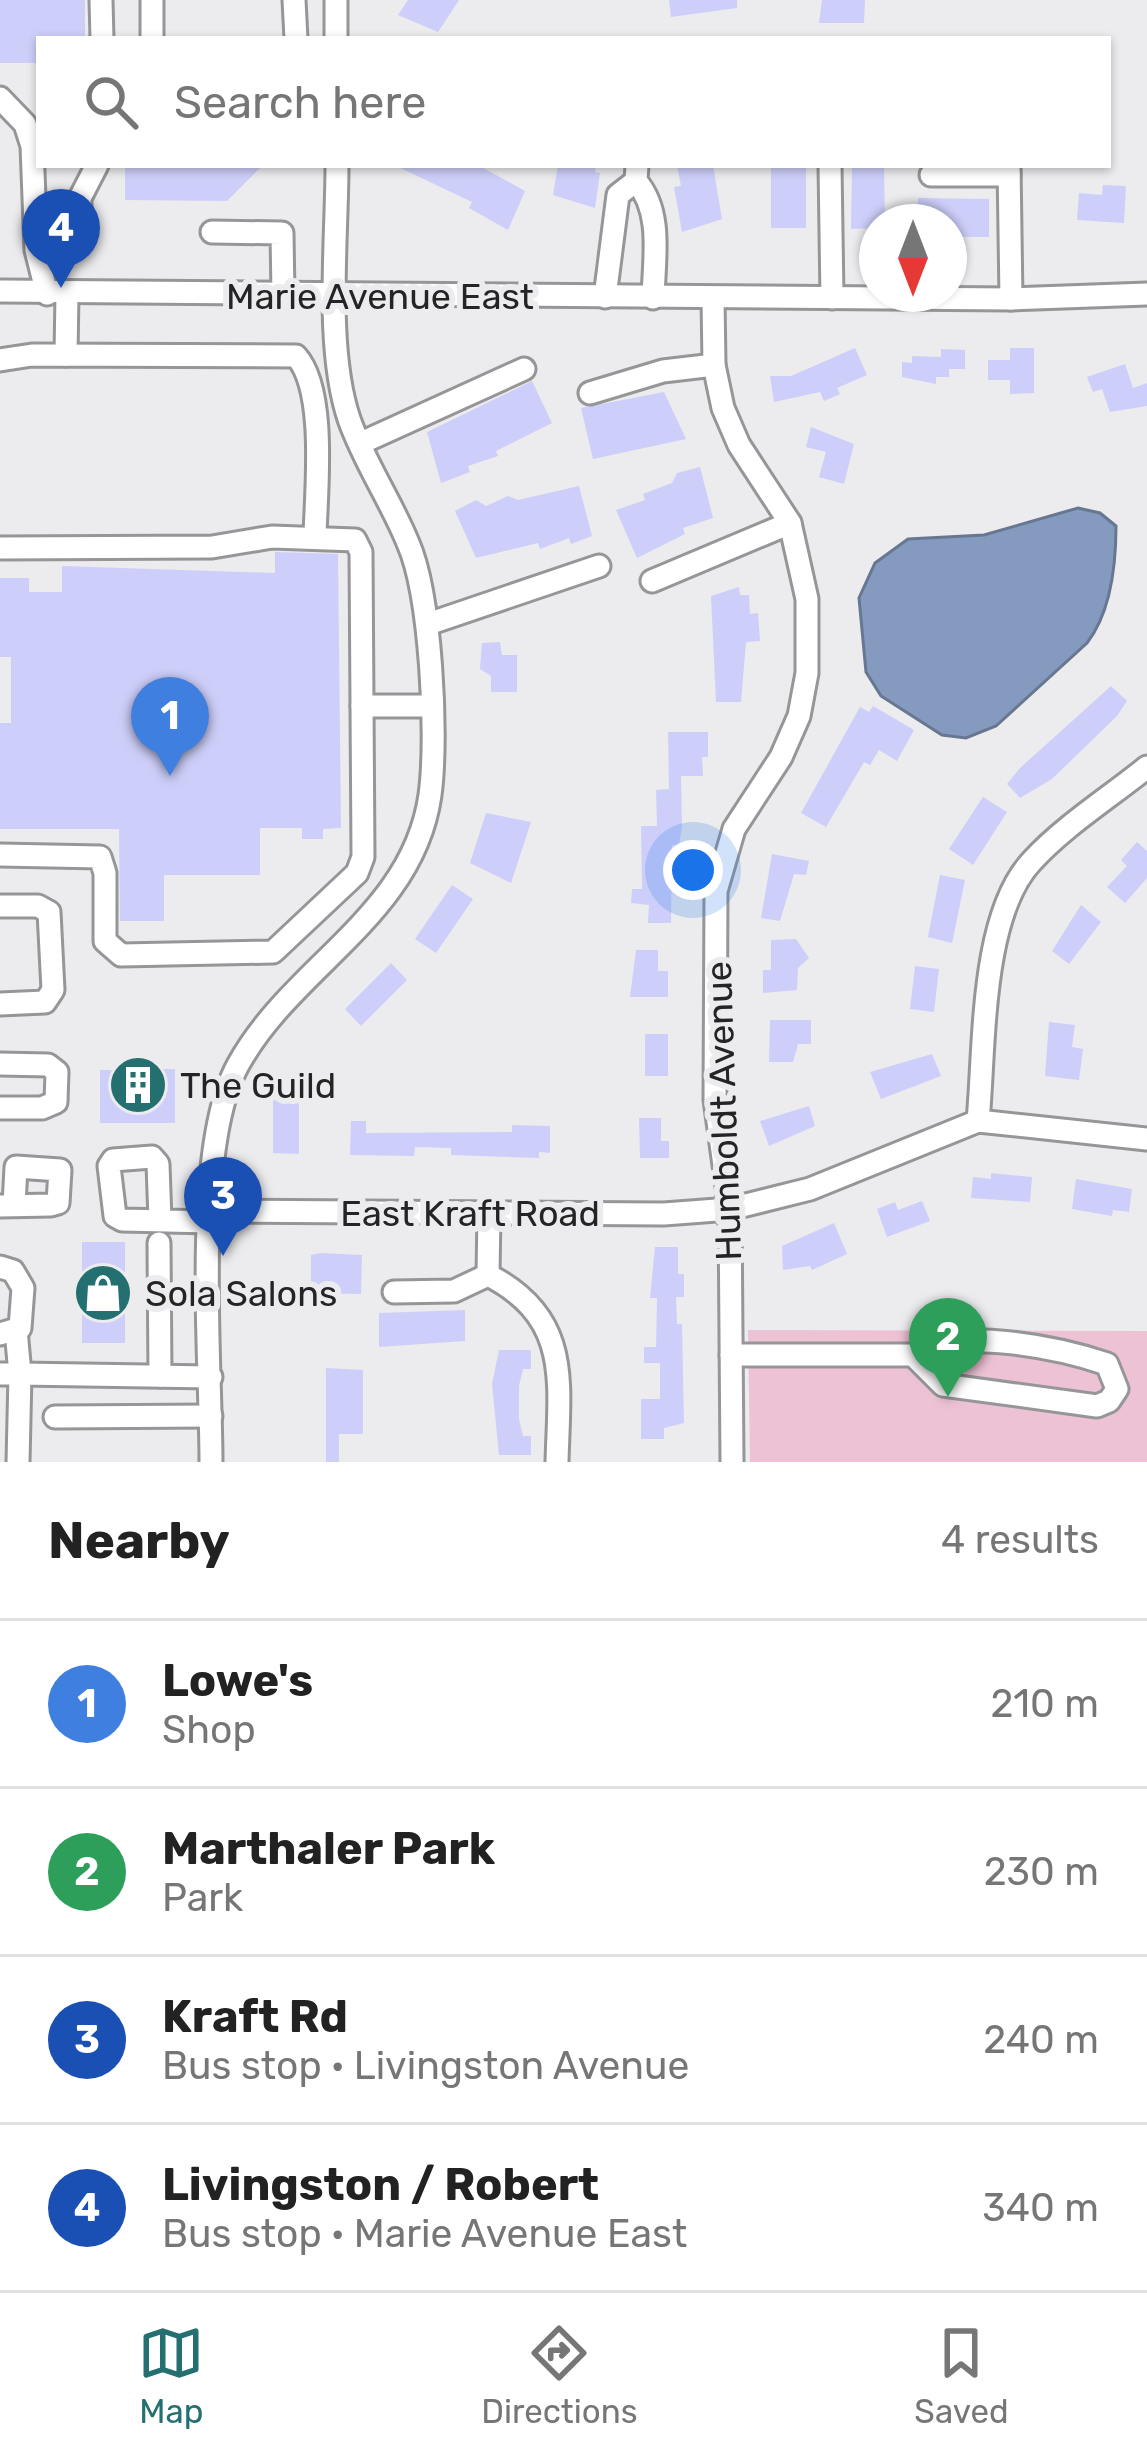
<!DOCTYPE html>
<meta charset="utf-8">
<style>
:root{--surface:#fff;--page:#f6f6f6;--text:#222;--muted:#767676;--line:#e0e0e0;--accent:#246f70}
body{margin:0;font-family:Rubik,sans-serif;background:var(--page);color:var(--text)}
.compass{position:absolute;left:859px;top:204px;width:108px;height:108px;border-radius:50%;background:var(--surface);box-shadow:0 3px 9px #0004;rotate:180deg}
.you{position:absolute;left:693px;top:870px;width:42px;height:42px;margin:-30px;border:9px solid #fff;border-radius:50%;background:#1a73e8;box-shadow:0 0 0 18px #1a73e833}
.badge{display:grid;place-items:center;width:78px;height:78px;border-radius:50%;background:var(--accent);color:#fff;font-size:39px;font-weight:700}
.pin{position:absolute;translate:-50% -99px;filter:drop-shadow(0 3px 6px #0008)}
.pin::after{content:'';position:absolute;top:63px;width:42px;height:36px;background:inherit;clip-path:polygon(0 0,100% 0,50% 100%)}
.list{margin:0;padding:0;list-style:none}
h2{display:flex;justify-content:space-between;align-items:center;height:156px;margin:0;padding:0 48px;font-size:51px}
h2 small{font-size:39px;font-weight:400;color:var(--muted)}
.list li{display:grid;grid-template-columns:78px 1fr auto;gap:36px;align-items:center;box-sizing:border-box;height:168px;padding:0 48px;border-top:3px solid var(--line)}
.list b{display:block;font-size:45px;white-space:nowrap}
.list p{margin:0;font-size:39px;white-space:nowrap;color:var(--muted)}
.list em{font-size:39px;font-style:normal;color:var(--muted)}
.icon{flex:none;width:66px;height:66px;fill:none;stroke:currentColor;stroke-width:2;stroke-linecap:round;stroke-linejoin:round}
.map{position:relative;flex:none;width:1147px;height:1462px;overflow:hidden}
.search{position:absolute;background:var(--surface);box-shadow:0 3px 9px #0004;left:36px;right:36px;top:36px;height:132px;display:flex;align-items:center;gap:30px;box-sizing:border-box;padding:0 42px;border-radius:0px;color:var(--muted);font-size:45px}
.sheet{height:828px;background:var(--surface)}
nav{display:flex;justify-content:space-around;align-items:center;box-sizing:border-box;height:168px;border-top:3px solid var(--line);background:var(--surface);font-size:33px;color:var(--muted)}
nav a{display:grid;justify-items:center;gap:6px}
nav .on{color:var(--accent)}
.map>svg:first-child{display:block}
</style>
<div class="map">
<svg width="1147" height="1462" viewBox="0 0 1147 1462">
<rect width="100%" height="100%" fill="#ecebee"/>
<polygon fill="#edc2d5" points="748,1330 1147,1331 1147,1462 750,1462"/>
<path fill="#859abf" stroke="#687791" stroke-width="3" d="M1078,508l22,5 16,13c0,38 -5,86 -29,117l-91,83 -30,12 -24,-3 -61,-39 -15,-24 -7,-74 16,-35 33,-24 76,-4z"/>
<g fill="#cdcffa">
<polygon points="0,0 85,0 85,39 39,39 39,63 0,63"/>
<polygon points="408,0 459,0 438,32 398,15"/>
<polygon points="669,0 737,0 737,8 671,17"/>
<polygon points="822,0 865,0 864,23 819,23"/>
<polygon points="125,165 263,165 227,201 125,200"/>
<polygon points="394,165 478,165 525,191 508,230 469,208 472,202"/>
<polygon points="558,165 596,165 595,172 600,173 595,208 553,195"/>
<polygon points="677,165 713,165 722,219 682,232 674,187 681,186"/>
<rect x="771" y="166" width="35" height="62"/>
<polygon points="861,167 884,168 885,222 877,222 877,228 851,229 852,168"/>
<polygon points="1103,185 1126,186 1124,223 1077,220 1079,193 1102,195"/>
<polygon points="918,198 989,199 989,237 949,237 949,222 918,222"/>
<polygon points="855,348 867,375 837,388 840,394 824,401 820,392 774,402 770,376 791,376"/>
<polygon points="1010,348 1034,348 1034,393 1010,394 1010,380 988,380 988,360 1010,360"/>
<polygon points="941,349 965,350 965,369 949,369 949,377 936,377 936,384 902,377 902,362 912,363 912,356 941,357"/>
<polygon points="1125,364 1133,388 1147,383 1147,406 1110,412 1102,389 1093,392 1087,377"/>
<polygon points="532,381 552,423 496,451 498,456 468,466 470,472 441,483 427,432"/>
<polygon points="664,392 686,439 593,459 581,408"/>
<polygon points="811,427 854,444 844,484 819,477 826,452 806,447"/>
<polygon points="700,467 713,518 683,528 685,534 637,558 616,510 645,500 643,494 672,483 677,473"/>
<polygon points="579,486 592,536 571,544 569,538 540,549 538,543 476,558 455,511 476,500 486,506 508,496 518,500"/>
<polygon points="275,552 338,554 341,828 323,829 323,839 302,839 302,828 260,828 260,875 164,875 164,921 120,921 119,829 0,829 0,723 11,723 11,657 0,657 0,578 29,578 29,592 62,592 62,566 275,573"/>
<polygon points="739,587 740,595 749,595 750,614 758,613 760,641 746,642 741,702 716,702 711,596"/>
<polygon points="500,642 502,655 517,655 517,692 491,692 491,676 480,669 482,643"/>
<polygon points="1111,686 1127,701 1117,716 1052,779 1020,798 1007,784 1020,768"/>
<polygon points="873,706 914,730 897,761 879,750 870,765 864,762 826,827 801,813 860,707 869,712"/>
<polygon points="668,732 708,732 708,757 702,757 703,776 681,776 682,827 679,845 672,845 671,923 648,923 649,905 631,903 632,889 642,889 641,826 657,826 656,790 669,789"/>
<polygon points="983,797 1007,812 973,865 949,849"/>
<polygon points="486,813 531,822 511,883 470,863"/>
<polygon points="1137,842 1147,851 1147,878 1125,903 1107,887 1127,866 1121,860"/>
<polygon points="772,854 809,861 806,875 794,874 780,921 761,918"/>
<polygon points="940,875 965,880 952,943 928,937"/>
<polygon points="452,885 473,899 436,953 415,939"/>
<polygon points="1081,905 1101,922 1069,964 1052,951"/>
<polygon points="796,939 809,958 798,968 797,990 763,993 763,970 771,970 771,940"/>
<polygon points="636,950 658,950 658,971 668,971 668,997 630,997"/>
<polygon points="391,963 407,980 361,1026 345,1009"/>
<polygon points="915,966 939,969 934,1012 910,1009"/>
<polygon points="770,1020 811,1020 811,1044 798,1044 793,1062 769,1062"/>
<polygon points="1049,1022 1075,1025 1072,1047 1083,1049 1079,1080 1045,1076"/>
<rect x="645" y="1034" width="23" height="42"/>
<polygon points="932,1054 941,1076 881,1099 870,1072"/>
<polygon points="122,1063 136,1063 136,1069 175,1069 175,1123 100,1123 100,1070 122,1070"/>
<polygon points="273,1089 299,1089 299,1154 273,1153"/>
<polygon points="809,1106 815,1126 769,1146 760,1121"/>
<polygon points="639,1118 661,1118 661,1141 669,1141 669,1158 640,1158"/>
<polygon points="351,1121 366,1121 366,1133 512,1132 512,1125 550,1126 550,1153 539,1152 539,1158 451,1155 451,1148 415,1147 414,1156 350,1155"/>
<polygon points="991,1173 1032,1177 1030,1202 971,1198 973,1177 991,1179"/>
<polygon points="1076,1179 1132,1189 1129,1212 1113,1210 1112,1216 1072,1209"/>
<polygon points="922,1201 930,1221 887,1237 877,1209 895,1202 898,1210"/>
<polygon points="834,1223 847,1254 812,1270 810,1266 783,1270 782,1246"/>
<rect x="82" y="1242" width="43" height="101"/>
<polygon points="655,1247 678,1247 678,1274 684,1274 684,1297 676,1297 677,1324 682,1324 684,1423 664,1428 664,1439 641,1439 641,1399 660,1399 660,1363 644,1363 644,1347 656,1347 657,1298 650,1298"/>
<polygon points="321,1253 362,1255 361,1294 311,1293 311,1255"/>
<polygon points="465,1310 465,1341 379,1347 379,1313"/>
<polygon points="499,1350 531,1350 531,1369 523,1369 519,1386 519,1419 523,1436 531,1436 531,1455 499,1455 492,1384"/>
<polygon points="326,1368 363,1370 363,1434 339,1434 339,1462 326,1462"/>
</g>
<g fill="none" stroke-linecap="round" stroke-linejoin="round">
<defs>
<g id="minor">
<polyline points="101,0 102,39"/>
<polyline points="152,0 152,39"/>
<polyline points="294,0 296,39"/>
<polyline points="336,0 336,39"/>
<polyline points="0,98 25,124 32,146 36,250 47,294"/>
<path d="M637,165l-1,16c27,31 18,77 17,117"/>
<polyline points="830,165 832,298"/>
<polyline points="1009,165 1011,299"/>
<polyline points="931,175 1009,175"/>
<polyline points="36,231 80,228 80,198 97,165"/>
<polyline points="212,232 282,233 283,295"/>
<polyline points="0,291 1011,299 1147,294"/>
<polyline points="605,297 618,195 636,181"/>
<polyline points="713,298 714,365 723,408 739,445 790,523 807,599 807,673 799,716 781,757 734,829 716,891 715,1100 730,1209 732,1462"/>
<polyline points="66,355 67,294"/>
<path d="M0,360l32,-5 264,1c31,34 20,136 19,180"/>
<polyline points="590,393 663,371 714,365"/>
<polyline points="361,443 524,369"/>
<polyline points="0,548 212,547 272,537 355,540 361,552 363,857 357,873 273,952 121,955 105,941 105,873 100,857 0,855"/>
<polyline points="652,581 790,523"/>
<polyline points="428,624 599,566"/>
<polyline points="362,706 429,706"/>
<polyline points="0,906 38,906 49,912 53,990 45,1002 0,1004"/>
<polyline points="0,1064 48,1065 57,1072 56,1102 42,1108 0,1108"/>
<path d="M978,1121c7,-74 2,-205 54,-260 32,-35 78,-64 115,-94"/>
<polyline points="0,1206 51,1205 58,1203 60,1170 16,1167 14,1205"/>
<polyline points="211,1211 664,1214 730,1209 810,1189 978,1121 1147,1139"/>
<path d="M489,1213l-1,62c84,43 71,107 69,187"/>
<polyline points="160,1221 158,1164 152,1157 113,1160 109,1166 115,1216 122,1220 211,1222"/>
<polyline points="159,1243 160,1376"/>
<polyline points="0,1267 13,1271 23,1288 20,1328 0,1334"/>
<polyline points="394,1292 454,1291 488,1275"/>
<path d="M731,1355h182l30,30 154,21 12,-5 8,-12 -10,-25c-47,-16 -151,-38 -194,-9"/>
<polyline points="0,1374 20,1374 16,1330"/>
<polyline points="55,1417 211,1416"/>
<polyline points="18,1462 20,1374 211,1377"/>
<path d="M211,1462c0,-100 -19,-314 27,-397 54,-99 175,-149 192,-270 8,-58 1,-200 -22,-252 -17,-42 -44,-81 -59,-124 -24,-72 -12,-178 -12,-254"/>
</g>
</defs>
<use href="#minor" stroke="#969597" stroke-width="27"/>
<use href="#minor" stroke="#fff" stroke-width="21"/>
</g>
<defs>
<symbol id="building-disc" viewBox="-11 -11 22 22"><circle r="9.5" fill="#246f70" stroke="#ecebee"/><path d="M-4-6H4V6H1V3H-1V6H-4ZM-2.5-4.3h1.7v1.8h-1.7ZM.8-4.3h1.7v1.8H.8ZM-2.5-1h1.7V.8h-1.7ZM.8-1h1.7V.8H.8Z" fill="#fff"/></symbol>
<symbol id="shop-disc" viewBox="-11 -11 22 22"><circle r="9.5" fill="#246f70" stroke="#ecebee"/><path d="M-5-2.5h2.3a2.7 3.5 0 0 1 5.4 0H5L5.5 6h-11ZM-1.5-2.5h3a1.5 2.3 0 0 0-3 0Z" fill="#fff"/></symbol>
</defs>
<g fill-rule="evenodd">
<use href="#building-disc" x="105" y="1052" width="66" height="66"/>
<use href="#shop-disc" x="70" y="1260" width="66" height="66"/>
</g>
<g text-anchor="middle" stroke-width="12" stroke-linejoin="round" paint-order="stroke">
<g font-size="36" fill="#242425" stroke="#ecebee">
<text x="380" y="309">Marie Avenue East</text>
<text transform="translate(723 1111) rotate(-92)" y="13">Humboldt Avenue</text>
<text x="470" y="1226">East Kraft Road</text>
</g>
<g font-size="36" fill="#242425" stroke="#ecebee" text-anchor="start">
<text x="180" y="1098">The Guild</text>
<text x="145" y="1306">Sola Salons</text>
</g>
</g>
</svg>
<svg class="compass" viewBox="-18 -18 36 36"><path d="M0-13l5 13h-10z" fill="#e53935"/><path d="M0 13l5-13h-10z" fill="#767676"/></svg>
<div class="you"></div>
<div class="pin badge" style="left:170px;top:776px;background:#3f7fe0">1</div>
<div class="pin badge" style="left:948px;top:1397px;background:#2e9e5b">2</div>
<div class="pin badge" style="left:223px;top:1256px;background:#1a4fb4">3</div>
<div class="pin badge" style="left:61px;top:288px;background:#1a4fb4">4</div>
<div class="search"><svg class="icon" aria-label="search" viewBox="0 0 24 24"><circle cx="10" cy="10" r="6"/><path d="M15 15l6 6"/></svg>Search here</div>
</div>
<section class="sheet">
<h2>Nearby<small>4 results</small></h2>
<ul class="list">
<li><span class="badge" style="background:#3f7fe0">1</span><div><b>Lowe's</b><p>Shop</p></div><em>210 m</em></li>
<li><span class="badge" style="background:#2e9e5b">2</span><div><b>Marthaler Park</b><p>Park</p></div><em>230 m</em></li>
<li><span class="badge" style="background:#1a4fb4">3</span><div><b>Kraft Rd</b><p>Bus stop · Livingston Avenue</p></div><em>240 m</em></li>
<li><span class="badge" style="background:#1a4fb4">4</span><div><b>Livingston / Robert</b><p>Bus stop · Marie Avenue East</p></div><em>340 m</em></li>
</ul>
</section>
<nav>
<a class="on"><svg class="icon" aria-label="map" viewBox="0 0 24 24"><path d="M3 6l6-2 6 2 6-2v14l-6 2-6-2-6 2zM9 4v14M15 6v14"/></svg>Map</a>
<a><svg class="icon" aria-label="directions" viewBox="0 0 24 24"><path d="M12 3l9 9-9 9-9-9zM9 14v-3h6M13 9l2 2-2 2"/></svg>Directions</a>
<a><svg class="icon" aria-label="saved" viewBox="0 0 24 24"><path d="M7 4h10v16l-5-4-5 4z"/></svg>Saved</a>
</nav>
